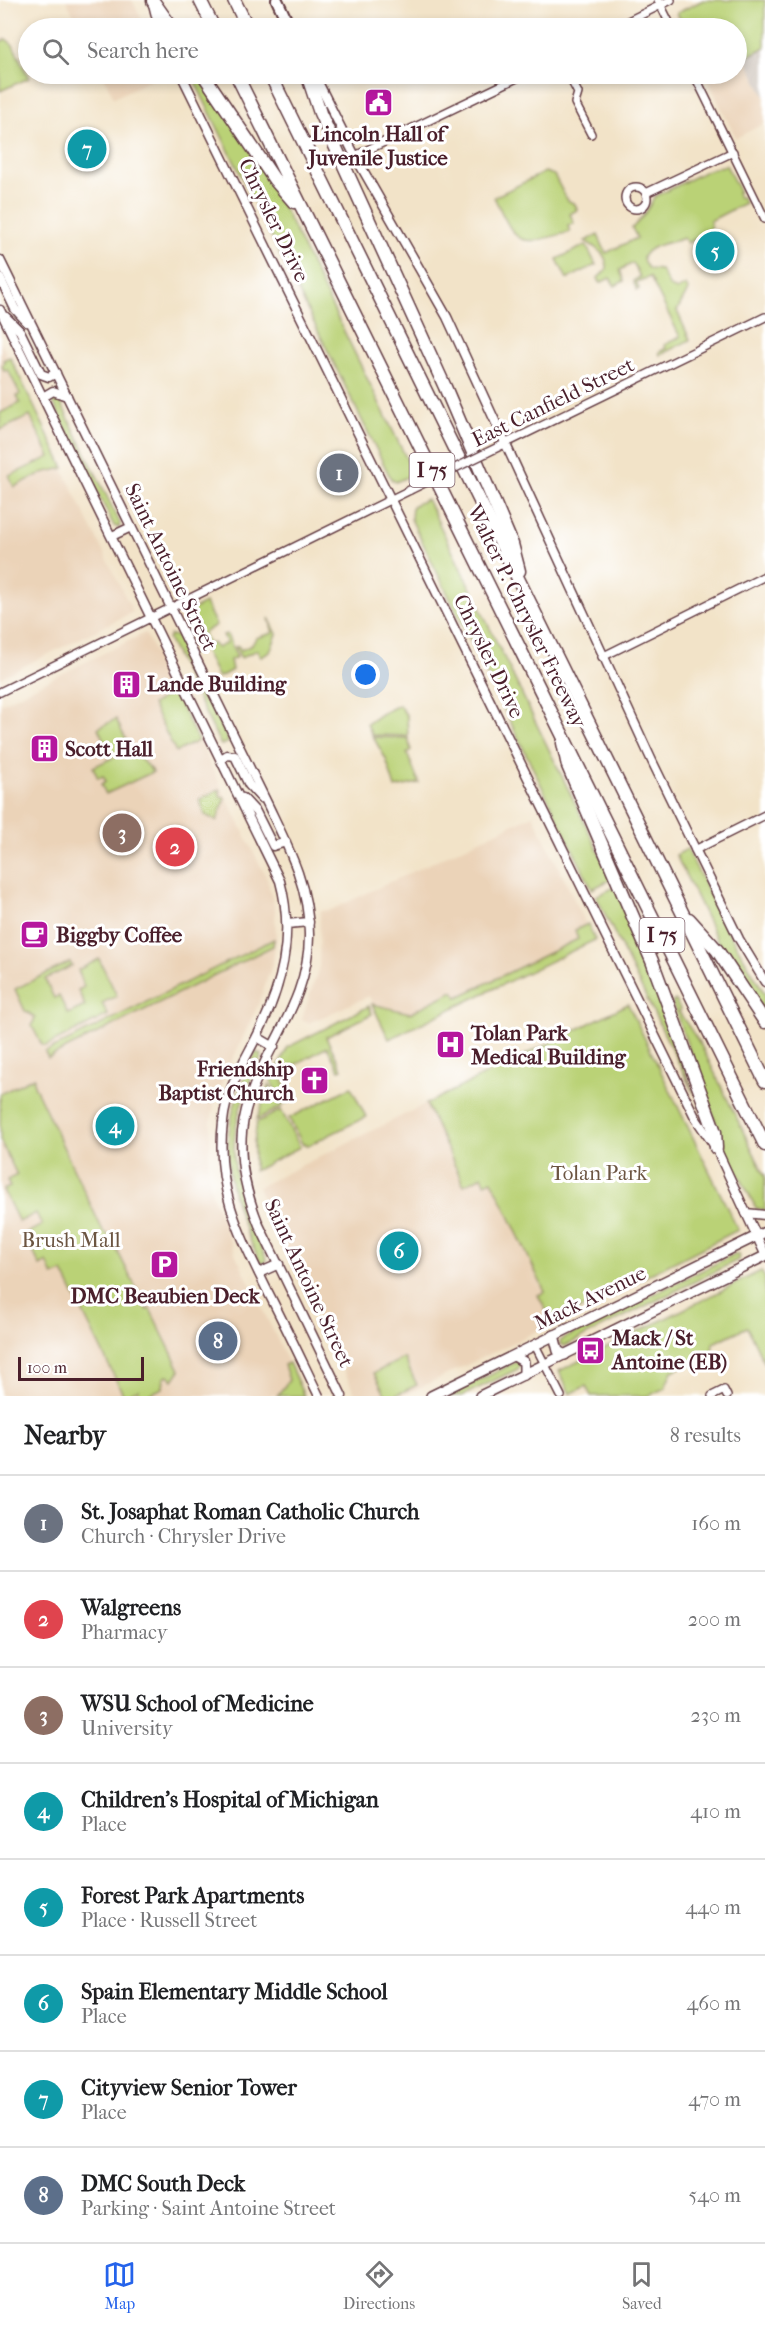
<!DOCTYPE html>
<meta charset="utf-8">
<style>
:root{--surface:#fff;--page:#f2f2f2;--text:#202124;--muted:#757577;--line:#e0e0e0;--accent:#2563eb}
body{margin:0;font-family:"IM FELL French Canon",serif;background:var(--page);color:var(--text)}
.scale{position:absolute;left:18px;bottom:15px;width:126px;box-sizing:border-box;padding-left:6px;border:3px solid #4a1f2b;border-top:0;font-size:16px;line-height:21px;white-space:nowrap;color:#4a1f2b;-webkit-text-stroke:4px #fff;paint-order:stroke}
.you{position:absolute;left:366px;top:675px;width:21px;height:21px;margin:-15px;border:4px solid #fff;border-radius:50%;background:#1a73e8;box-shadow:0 0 0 9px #1a73e833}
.badge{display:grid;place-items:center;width:39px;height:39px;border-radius:50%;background:var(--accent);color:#fff;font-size:20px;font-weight:700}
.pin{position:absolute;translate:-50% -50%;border:3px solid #fff;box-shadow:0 2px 6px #0006}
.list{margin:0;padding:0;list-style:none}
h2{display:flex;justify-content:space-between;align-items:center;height:78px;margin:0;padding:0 24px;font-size:26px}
h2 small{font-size:20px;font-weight:400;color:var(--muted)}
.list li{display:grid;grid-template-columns:39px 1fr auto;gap:18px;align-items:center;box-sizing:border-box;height:96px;padding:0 24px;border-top:2px solid var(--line)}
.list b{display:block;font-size:22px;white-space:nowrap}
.list p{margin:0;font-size:20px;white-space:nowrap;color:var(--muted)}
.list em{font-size:20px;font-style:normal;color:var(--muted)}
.icon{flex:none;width:33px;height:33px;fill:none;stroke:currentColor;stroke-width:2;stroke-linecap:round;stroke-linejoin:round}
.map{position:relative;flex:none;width:765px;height:1396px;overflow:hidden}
.search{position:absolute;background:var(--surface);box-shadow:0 3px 9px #0003;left:18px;right:18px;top:18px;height:66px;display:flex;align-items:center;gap:15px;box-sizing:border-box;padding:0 21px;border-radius:33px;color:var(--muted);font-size:22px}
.sheet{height:846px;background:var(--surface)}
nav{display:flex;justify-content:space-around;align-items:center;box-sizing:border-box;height:84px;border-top:2px solid var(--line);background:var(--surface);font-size:16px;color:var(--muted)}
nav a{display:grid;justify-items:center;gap:3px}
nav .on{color:var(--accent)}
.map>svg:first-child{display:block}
</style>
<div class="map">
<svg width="765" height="1396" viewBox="0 0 765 1396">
<rect width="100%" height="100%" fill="#fff"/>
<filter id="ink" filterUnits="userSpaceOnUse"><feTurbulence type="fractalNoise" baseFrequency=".0167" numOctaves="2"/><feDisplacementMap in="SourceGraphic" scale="12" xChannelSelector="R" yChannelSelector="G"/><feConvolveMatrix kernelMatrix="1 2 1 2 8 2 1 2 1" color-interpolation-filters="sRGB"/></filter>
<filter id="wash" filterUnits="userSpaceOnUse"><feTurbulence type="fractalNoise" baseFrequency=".008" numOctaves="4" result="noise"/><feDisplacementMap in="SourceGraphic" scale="24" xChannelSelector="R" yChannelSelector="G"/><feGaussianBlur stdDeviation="1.35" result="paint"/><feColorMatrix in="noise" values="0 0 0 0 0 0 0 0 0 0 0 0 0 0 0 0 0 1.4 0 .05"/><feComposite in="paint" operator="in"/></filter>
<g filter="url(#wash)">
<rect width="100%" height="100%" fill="#f2e3c8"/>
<g fill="#ebd3b8">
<polygon points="66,0 132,0 146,28 80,28"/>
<polygon points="702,0 765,0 745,57 765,97 765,123 736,138 705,74 736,74 736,28 683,28 675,13"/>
<polygon points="102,74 163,74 114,98"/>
<polygon points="0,341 133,612 0,678"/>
<polygon points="145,633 267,879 275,910 276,940 273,962 258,1005 216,1095 211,1121 208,1168 211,1192 233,1249 305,1396 0,1396 0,704"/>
<polygon points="533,815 593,938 389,1039 369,996 309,1023 302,1019 319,967 320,911 331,910"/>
<polygon points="426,1104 464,1185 482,1176 492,1180 545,1292 539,1296 553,1323 407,1394 356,1396 267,1212 258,1187"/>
</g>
<polygon fill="#ccc2b9" points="765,47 765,97 745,57"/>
<g fill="#bad276" stroke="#827850" stroke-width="1.5">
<polygon points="703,0 765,0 765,47 737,62 736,28 685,28 677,13"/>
<polygon points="6,39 13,45 29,78 0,91 0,42"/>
<polygon points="191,74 200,74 269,178 414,474 396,482 391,479"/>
<path d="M726,165l13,26 -2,2 2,5 3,-1 3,6 -35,18 2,11 -25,11 -3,-5c-14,6 -33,5 -41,19l1,6 5,6 12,1 9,17 7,3 9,-5 2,5 -11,21 13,29 -30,15 -1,-3 7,-4 -2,-3 16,-8 -30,-60 -14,5 3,7 -2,1 -4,-9 7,-4 -7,-14 -13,7 4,11 -9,5 -5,-8 -10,5 -2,-5 9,-9c0,-16 -10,-20 -22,-28l13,-6 8,18 31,-15 -5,-10c9,-8 17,-20 22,-31l52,-26z"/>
<path d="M545,172l9,3 13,25 8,4 2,6 -7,4 4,9 -6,3 2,6c-54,14 -51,16 -76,-35z"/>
<polygon points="586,245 596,265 567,279 557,259"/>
<polygon points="10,357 64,468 42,473 14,487 9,476 50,457 30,416 0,430 0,413 20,403 17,396 20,394 8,370 4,371 2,365 5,363 3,360"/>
<polygon points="54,395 58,397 120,523 119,528 114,526 52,400"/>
<polygon points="427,499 612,879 592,889 411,519 412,506"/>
<polygon points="205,603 216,625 203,633 209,644 213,643 217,648 227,643 223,635 227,634 237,657 230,660 232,670 218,678 186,613"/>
<polygon points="269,618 277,634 270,652 261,657 257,650 241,658 235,647 238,646 241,650 252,645 256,638 273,633"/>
<polygon points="170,635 177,636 229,742 221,745 168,639"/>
<polygon points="174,691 198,741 176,752 152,705"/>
<polygon points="399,705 407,716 408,736 372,735 367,724 381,714"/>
<polygon points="116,719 129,746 111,755 98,728"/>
<polygon points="373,737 408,738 411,750 407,753 419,783 395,788 386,759"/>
<polygon points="131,749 153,772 106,794 101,784 106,781 103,776 98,778 93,767"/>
<polygon points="220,789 220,797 225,798 217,821 205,815 199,800"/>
<polygon points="687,849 729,933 765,994 765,1012 750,993 749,984 720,946 676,855"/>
<polygon points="617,886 694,1094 596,896"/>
<polygon points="588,924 595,940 389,1039 372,1004 410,1013 453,991 458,997 578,939 575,930"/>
<polygon points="274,939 273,946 48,1058 45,1052"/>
<polygon points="99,959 117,996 102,1003 108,1015 46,1046 42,1045 32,1026 35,1017 25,1011 15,989 70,962 72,966 45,979 54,998 59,996 68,1014 85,1006 78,990 84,987 78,970"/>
<polygon points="675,1000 680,1009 679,1012 701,1045 765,1176 765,1210 756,1208 726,1150 672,1003"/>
<polygon points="628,1004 738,1230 553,1323 538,1295 545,1292 492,1180 485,1183 482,1176 464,1185 426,1104"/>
<polygon points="369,1006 372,1014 326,1037 342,1069 339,1070 327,1047 280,1073 293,1100 282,1105 271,1080 288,1047"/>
<path d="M256,1052l6,3c-42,84 -34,122 5,205l-3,4 -4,-2c-39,-81 -45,-128 -4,-210z"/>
<polygon points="34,1077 34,1085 103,1231 110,1236 147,1310 150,1309 152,1313 180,1370 173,1380 169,1375 164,1377 163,1388 145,1396 137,1396 139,1389 124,1396 63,1272 53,1276 47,1262 40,1266 25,1234 42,1225 36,1213 19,1222 3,1190 10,1187 7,1180 17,1175 0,1140 0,1094"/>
<polygon points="269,1085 282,1107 257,1119"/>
<polygon points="351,1087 366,1117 307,1146 306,1144 303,1145 289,1118"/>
<polygon points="281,1110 300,1147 254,1171 254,1142 257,1122"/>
<polygon points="735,1254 739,1255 738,1260 565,1346 560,1344 561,1340"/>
<polygon points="761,1271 765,1278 765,1364 747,1327 713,1343 712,1353 672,1371 665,1388 648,1396 591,1396 586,1386 570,1394 559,1371"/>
<polygon points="404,1358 417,1385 394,1396 386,1396 374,1373"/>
<polygon points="516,1362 520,1363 518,1369 462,1396 448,1396"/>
<polygon points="289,1363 304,1396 277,1396 289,1380 284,1365"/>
</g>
</g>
<g filter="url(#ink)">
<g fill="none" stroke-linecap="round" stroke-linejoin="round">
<defs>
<g id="minor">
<polyline points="658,0 672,28"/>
<polyline points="614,28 671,0"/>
<polyline points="568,74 578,93 575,103 591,134"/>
<polyline points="694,74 765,219"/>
<polyline points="355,156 525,74"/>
<circle cx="636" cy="198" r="11"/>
<polyline points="646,193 733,152"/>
<polyline points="486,453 765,317"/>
<polyline points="602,657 765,576"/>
<polyline points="0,692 410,490"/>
<polyline points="695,850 765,815"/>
<polyline points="535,1345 561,1396"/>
<polyline points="712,1396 724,1390 727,1396"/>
</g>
<g id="tertiary">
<polyline points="153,4 159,28"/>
<polyline points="181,74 696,1119 716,1148 765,1254"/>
<polyline points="314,74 355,156 447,317 652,761 739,939 765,982"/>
<path d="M0,260l268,545c20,42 41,81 41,129 1,77 -60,127 -67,198 -3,33 5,63 17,93l83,171"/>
<polyline points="0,278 15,309 27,322"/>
<path d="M0,310l280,571c15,55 2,107 -24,157 -14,27 -30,53 -33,84 -8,66 16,111 44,168 18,35 35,71 52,106"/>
<polyline points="6,317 20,331 41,374 49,377 56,373"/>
<polyline points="43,397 53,391 67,396"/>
<polyline points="112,536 131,527"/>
<polyline points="221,759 227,755 235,756 249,785 261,798"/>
<polyline points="243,798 256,812 273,846 286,842"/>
<polyline points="287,924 309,922"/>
<polyline points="257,1037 274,1047"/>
<polyline points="746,1213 765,1215"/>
<polyline points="259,1273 279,1264"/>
</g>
<g id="secondary">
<polyline points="554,1335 558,1351 565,1355"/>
<polyline points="514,1356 524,1362 524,1375"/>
<polyline points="431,1396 765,1232"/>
<polyline points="480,1396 765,1256"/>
</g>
<polyline id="primary" points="277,0 290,28"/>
<g id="motorway">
<polyline points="200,0 214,28"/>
<polyline points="234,0 248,28"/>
<polyline points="153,1 172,28"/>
<polyline points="203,74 274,179 294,202"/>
<polyline points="236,74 765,1145"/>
<polyline points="270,74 765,1081"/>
<polyline points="307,74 320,113 445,387 512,544 519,571"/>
<polyline points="563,743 568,766 652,961 715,1132 716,1148"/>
<polyline points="689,919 717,950 765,1022"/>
</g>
</defs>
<use href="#minor" stroke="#633c43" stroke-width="10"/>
<use href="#tertiary" stroke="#633c43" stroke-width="11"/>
<use href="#secondary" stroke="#633c43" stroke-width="12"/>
<use href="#primary" stroke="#633c43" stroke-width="14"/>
<use href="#motorway" stroke="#633c43" stroke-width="15"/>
<use href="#minor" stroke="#fff" stroke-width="7"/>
<use href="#tertiary" stroke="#fff" stroke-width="8"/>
<use href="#secondary" stroke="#fff" stroke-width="9"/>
<use href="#primary" stroke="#fff" stroke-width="10"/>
<use href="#motorway" stroke="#fff" stroke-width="12"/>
<defs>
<polyline id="minor-bridge" points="410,490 486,453"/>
</defs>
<use href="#minor-bridge" stroke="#633c43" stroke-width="10" stroke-linecap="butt"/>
<use href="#minor-bridge" stroke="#fff" stroke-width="7"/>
</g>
</g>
<defs>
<symbol id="civic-square" viewBox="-11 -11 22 22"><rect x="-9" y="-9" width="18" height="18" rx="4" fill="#b5179e" stroke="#fff"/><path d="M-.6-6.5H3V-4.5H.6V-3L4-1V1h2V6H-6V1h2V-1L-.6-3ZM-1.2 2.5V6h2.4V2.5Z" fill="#fff"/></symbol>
<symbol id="building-square" viewBox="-11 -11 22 22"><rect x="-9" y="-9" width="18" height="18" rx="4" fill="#b5179e" stroke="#fff"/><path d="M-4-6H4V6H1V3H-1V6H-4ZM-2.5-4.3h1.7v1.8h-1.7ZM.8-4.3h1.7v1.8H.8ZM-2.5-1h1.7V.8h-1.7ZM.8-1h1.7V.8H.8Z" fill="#fff"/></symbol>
<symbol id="cafe-square" viewBox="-11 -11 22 22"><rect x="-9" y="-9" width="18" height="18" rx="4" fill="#b5179e" stroke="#fff"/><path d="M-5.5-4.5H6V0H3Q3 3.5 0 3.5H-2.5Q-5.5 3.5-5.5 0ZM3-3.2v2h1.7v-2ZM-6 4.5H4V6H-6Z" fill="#fff"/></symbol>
<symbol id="hospital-square" viewBox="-11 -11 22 22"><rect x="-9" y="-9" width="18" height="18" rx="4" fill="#b5179e" stroke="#fff"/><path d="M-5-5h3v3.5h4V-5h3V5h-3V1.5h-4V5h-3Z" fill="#fff"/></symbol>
<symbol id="church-square" viewBox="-11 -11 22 22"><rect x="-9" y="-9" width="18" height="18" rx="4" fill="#b5179e" stroke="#fff"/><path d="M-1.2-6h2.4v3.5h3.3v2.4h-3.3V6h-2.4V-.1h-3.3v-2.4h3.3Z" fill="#fff"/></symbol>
<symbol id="parking-square" viewBox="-11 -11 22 22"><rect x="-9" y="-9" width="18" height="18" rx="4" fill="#b5179e" stroke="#fff"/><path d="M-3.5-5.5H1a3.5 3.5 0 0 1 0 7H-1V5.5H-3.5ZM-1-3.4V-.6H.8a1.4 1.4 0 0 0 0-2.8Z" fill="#fff"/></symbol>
<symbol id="bus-square" viewBox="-11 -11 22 22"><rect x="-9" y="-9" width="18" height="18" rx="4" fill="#b5179e" stroke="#fff"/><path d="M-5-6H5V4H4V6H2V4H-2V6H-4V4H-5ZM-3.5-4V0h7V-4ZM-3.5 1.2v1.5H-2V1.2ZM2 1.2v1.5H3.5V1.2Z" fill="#fff"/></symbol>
</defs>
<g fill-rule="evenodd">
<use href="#civic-square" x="362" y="86" width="33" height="33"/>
<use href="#building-square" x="110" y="668" width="33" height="33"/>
<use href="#building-square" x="28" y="732" width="33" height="33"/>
<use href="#cafe-square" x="18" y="918" width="33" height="33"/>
<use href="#hospital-square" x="434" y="1028" width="33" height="33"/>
<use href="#church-square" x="298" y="1064" width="33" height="33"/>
<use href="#parking-square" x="148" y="1248" width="33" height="33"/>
<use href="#bus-square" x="574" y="1334" width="33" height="33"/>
</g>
<g text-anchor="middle" stroke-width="6" stroke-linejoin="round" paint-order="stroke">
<g fill="#fff" stroke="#80626b" stroke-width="1.5">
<rect x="409.5" y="453" width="45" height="34" rx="4.5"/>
<rect x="639.5" y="918" width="45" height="34" rx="4.5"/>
</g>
<g font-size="20" font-weight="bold" fill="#4a1f2b">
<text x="432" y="477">I 75</text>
<text x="662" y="942">I 75</text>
</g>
<g font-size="21" font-weight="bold" fill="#4a1f2b" stroke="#fff" text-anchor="start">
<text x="378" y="141" text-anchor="middle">Lincoln Hall of<tspan x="378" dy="24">Juvenile Justice</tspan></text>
<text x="147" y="691">Lande Building</text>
<text x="65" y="756">Scott Hall</text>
<text x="56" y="942">Biggby Coffee</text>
<text x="471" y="1040">Tolan Park<tspan x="471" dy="24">Medical Building</tspan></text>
<text x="294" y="1076" text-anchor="end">Friendship<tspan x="294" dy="24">Baptist Church</tspan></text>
<text x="165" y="1303" text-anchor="middle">DMC Beaubien Deck</text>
<text x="612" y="1345">Mack / St<tspan x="612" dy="24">Antoine (EB)</tspan></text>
</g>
<g font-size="21" fill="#4a1f2b" stroke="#fff">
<text transform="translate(274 220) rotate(64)" y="7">Chrysler Drive</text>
<text transform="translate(553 402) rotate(-26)" y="7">East Canfield Street</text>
<text transform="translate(171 567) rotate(64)" y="7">Saint Antoine Street</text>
<text transform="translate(527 616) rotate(64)" y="7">Walter P. Chrysler Freeway</text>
<text transform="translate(489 656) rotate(64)" y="7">Chrysler Drive</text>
<text transform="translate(309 1283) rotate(65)" y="7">Saint Antoine Street</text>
<text transform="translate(590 1298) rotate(-26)" y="7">Mack Avenue</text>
</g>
<g font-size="21" fill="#6c5542" stroke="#fff">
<text x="599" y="1180">Tolan Park</text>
<text x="71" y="1247">Brush Mall</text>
</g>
</g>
</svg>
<div class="scale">100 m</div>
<div class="you"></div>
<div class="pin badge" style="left:339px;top:473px;background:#6b7280">1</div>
<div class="pin badge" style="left:175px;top:847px;background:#e0444e">2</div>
<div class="pin badge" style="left:122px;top:833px;background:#8d6e63">3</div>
<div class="pin badge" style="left:115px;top:1126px;background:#0f9aa8">4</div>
<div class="pin badge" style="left:715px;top:251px;background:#0f9aa8">5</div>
<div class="pin badge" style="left:399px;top:1251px;background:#0f9aa8">6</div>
<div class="pin badge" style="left:87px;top:149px;background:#0f9aa8">7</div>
<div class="pin badge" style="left:218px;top:1341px;background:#5c6f8a">8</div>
<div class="search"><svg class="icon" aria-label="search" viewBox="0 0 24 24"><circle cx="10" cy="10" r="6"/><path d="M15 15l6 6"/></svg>Search here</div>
</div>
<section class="sheet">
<h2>Nearby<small>8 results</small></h2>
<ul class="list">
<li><span class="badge" style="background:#6b7280">1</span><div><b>St. Josaphat Roman Catholic Church</b><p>Church · Chrysler Drive</p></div><em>160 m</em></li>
<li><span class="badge" style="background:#e0444e">2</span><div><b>Walgreens</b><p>Pharmacy</p></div><em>200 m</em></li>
<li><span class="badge" style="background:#8d6e63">3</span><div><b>WSU School of Medicine</b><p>University</p></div><em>230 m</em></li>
<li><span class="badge" style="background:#0f9aa8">4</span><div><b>Children's Hospital of Michigan</b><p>Place</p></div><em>410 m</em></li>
<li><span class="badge" style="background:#0f9aa8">5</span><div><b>Forest Park Apartments</b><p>Place · Russell Street</p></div><em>440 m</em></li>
<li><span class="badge" style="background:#0f9aa8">6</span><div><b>Spain Elementary Middle School</b><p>Place</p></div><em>460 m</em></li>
<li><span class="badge" style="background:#0f9aa8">7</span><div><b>Cityview Senior Tower</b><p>Place</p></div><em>470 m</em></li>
<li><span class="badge" style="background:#5c6f8a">8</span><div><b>DMC South Deck</b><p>Parking · Saint Antoine Street</p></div><em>540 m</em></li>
</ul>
</section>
<nav>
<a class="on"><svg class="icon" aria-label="map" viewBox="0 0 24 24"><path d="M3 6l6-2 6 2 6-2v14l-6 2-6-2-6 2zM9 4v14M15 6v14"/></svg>Map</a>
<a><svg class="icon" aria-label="directions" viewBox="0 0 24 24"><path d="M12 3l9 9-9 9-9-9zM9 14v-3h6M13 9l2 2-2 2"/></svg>Directions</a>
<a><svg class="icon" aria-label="saved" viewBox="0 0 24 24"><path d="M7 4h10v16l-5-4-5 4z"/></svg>Saved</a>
</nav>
